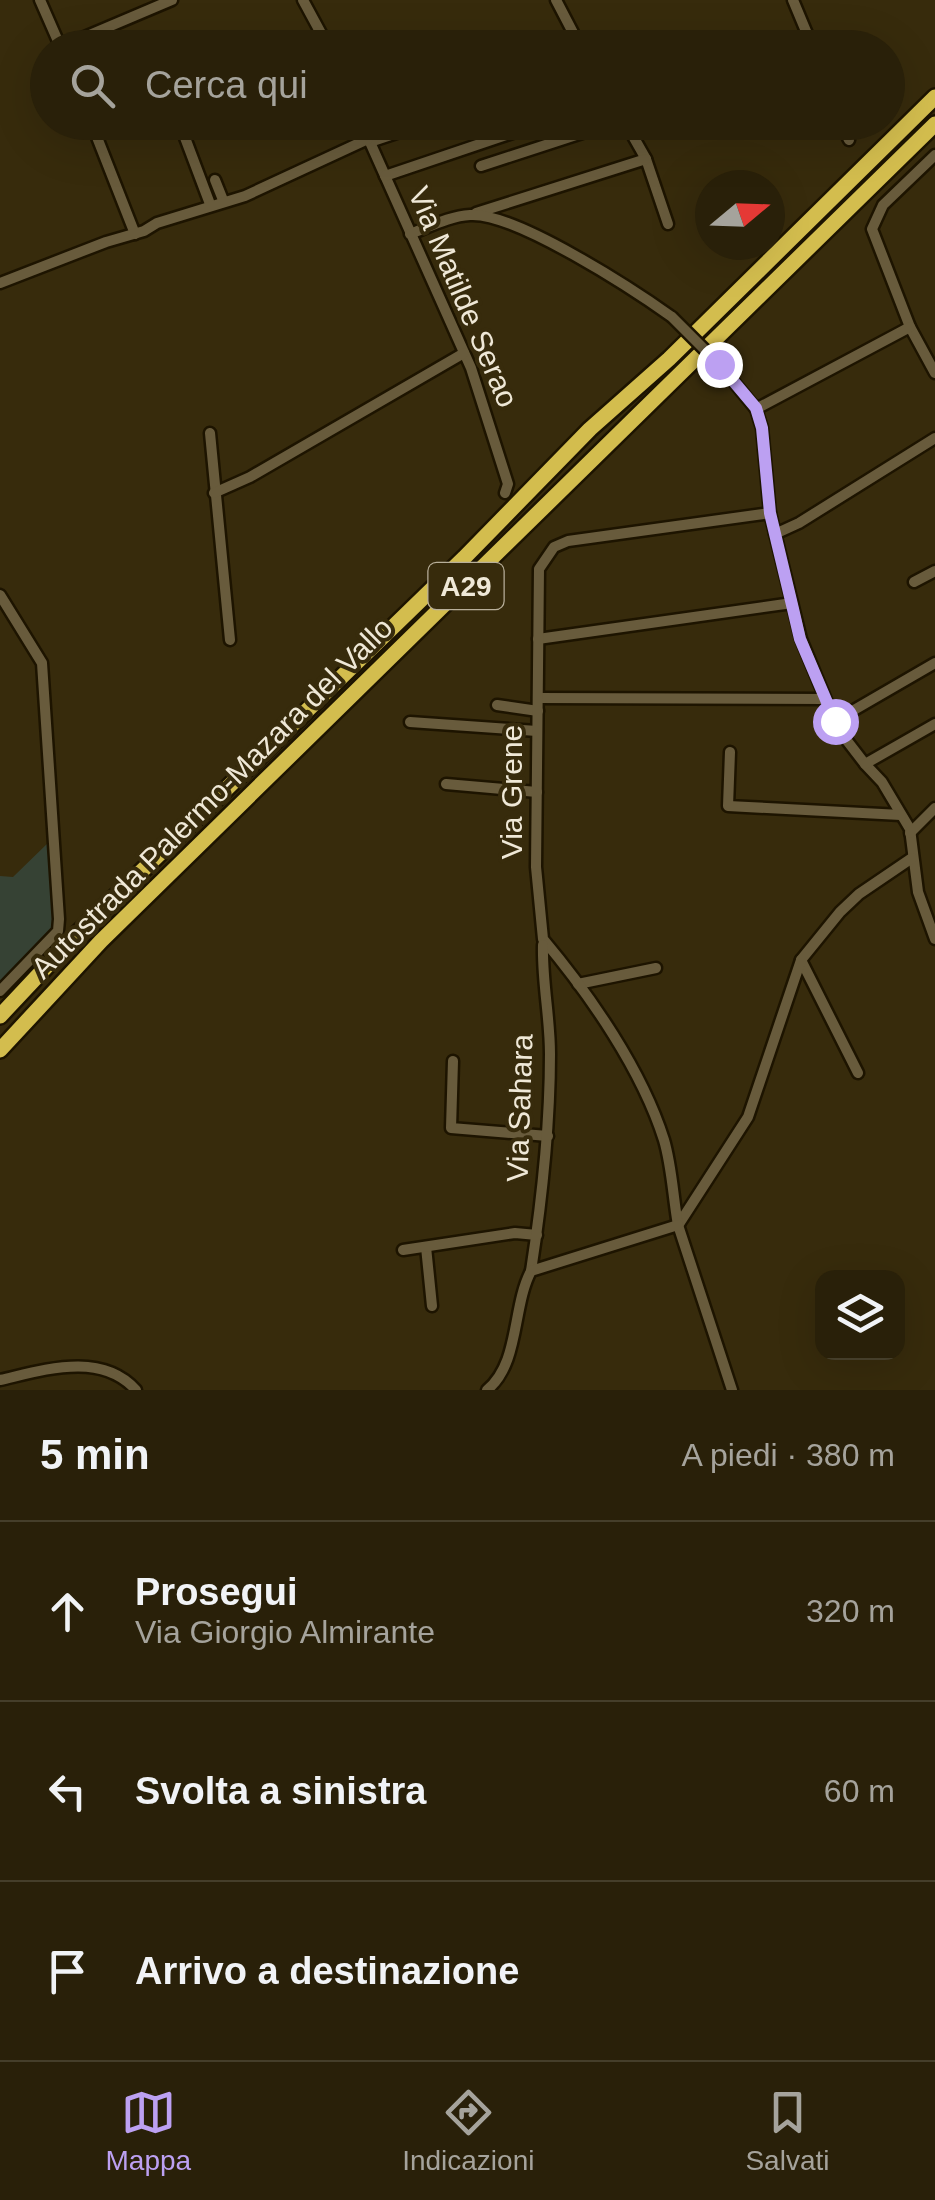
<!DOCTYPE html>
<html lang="it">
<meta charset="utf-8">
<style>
:root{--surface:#292009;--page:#312812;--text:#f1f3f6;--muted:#a5a39c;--line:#453e2a;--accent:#bca0f2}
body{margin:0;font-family:Arial,sans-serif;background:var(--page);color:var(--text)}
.controls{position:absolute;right:30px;bottom:30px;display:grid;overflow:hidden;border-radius:20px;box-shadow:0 10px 40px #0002}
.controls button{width:90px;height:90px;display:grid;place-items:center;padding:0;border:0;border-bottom:2px solid var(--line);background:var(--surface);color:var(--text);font:50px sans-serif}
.compass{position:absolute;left:695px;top:170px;width:90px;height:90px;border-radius:50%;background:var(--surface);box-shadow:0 10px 40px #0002;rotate:71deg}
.stop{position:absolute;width:30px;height:30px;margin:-22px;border:8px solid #bca0f2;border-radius:50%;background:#fff}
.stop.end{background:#bca0f2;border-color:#fff;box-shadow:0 2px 10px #0008}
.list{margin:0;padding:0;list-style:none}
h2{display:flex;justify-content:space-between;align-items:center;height:130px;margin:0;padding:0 40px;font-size:42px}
h2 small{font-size:32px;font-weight:400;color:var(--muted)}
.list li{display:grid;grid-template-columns:65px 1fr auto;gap:30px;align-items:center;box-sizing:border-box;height:180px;padding:0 40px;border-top:2px solid var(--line)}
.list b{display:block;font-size:38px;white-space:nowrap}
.list p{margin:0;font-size:32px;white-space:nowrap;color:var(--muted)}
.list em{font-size:32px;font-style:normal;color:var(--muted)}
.icon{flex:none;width:55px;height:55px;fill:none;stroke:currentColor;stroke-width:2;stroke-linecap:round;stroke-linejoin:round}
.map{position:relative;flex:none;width:935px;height:1390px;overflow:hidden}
.search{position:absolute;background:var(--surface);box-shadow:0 10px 40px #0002;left:30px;right:30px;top:30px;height:110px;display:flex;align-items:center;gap:25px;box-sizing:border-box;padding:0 35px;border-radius:55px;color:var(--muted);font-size:38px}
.sheet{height:670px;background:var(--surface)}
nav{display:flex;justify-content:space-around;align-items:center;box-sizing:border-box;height:140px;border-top:2px solid var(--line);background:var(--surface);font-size:28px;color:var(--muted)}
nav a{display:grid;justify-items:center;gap:5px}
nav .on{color:var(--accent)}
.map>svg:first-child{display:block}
</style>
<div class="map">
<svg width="935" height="1390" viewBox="0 0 935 1390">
<rect width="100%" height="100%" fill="#372b0c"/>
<polygon fill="#364234" points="50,841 55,924 52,931 0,987 0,876 13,877"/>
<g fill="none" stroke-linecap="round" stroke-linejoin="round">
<defs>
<g id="minor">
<polyline points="40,0 61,48"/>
<polyline points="303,0 329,48"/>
<polyline points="556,0 581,48"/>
<polyline points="793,0 813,48"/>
<polyline points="61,47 172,0"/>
<polyline points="543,48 575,38"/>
<polyline points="91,122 135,234"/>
<polyline points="361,122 471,368 508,484 505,493"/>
<polyline points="625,122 646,159 668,224"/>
<polyline points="840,122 849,140"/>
<polyline points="181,127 210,204"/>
<polyline points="370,142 430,122"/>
<polyline points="935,155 883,205 872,229 910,327 935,373"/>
<polyline points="481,166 616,122"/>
<polyline points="385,176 545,122"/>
<polyline points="215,180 223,200"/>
<polyline points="476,213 646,159"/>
<path d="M410,234c19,-7 40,-18 60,-19 45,-3 164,75 202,102"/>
<polyline points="0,283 106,242 144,231 157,223 245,196 368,139"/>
<polyline points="719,364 756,409 762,428 770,513 801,639 838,729 865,764 882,782 910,829 918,892 935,939"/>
<polyline points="756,409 910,327"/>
<polyline points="210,433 230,640"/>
<polyline points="214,493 250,477 464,353"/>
<polyline points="775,534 799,523 935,438"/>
<polyline points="914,582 935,571"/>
<polyline points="0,595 42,663 59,919 58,931 0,991"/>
<polyline points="538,639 792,603"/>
<polyline points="538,698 825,699"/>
<polyline points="497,705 538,711"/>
<polyline points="835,721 935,663"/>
<polyline points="410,722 537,731"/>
<polyline points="730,752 728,806 901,815"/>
<polyline points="865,764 935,724"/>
<polyline points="446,784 537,792"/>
<polyline points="910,833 935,808"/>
<polyline points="801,960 858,1073"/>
<polyline points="578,984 656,968"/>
<polyline points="453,1061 451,1128 548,1136"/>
<polyline points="679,1224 748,1117 801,960 840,912 859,894 912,858"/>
<path d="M678,1225c-5,-28 -6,-58 -14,-85 -22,-70 -74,-145 -121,-201l-7,-72 3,-298 15,-22 14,-6 202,-28"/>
<polyline points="426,1247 432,1306"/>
<polyline points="403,1250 515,1233 537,1235"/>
<path d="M531,1271c11,-72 19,-144 19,-217 0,-37 -8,-72 -7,-109"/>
<path d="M0,1380c44,-10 101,-29 136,10"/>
<path d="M487,1390c33,-27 25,-83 44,-119l147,-46 54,165"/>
</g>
<g id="highway">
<polyline points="0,1016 76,935 464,558 590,429 669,359 935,97"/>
<polyline points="0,1050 101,941 935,124"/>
</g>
</defs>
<use href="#minor" stroke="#1d1400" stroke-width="15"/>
<use href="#highway" stroke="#1d1400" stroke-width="20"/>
<use href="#minor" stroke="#685b3c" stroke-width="10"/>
<use href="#highway" stroke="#d3bd4e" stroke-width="15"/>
<defs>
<polyline id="minor-bridge" points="672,317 719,364"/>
</defs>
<use href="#minor-bridge" stroke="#1d1400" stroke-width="15" stroke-linecap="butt"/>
<use href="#minor-bridge" stroke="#685b3c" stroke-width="10"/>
</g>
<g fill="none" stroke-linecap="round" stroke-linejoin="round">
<polyline stroke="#bca0f2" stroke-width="12" points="719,364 756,408 762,428 770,513 793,609 800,639 835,721"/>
</g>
<g text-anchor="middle" stroke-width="8" stroke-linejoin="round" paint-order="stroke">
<rect fill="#372b0c" stroke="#b8af9a" stroke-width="2.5" x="428.5" y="563" width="75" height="46" rx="8"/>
<g font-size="28" font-weight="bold" fill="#efe8d7">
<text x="466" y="596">A29</text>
</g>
<g font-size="30" fill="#efe8d7" stroke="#372b0c">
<text transform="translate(463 297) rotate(67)" y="10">Via Matilde Serao</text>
<text transform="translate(512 792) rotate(-90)" y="10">Via Grene</text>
<text transform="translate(212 798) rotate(-45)" y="10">Autostrada Palermo-Mazara del Vallo</text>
<text transform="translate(520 1108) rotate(-88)" y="10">Via Sahara</text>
</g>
</g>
</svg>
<div class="controls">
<button><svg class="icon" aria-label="layers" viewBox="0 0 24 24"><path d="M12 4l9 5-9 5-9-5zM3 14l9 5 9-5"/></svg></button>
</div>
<svg class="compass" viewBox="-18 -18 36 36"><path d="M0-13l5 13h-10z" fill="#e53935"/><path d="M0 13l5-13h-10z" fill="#a5a39c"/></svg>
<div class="stop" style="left:835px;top:721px"></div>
<div class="stop end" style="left:719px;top:364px"></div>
<div class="search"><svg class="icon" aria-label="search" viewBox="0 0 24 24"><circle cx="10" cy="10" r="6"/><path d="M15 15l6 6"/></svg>Cerca qui</div>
</div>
<section class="sheet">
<h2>5 min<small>A piedi · 380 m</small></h2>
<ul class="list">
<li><svg class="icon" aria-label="ahead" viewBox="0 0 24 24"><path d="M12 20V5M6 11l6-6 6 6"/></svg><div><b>Prosegui</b><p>Via Giorgio Almirante</p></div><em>320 m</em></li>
<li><svg class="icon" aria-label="left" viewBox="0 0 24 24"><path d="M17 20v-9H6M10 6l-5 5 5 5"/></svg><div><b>Svolta a sinistra</b></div><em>60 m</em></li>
<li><svg class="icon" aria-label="arrive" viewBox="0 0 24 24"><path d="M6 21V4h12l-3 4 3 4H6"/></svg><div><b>Arrivo a destinazione</b></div></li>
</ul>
</section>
<nav>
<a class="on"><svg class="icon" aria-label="map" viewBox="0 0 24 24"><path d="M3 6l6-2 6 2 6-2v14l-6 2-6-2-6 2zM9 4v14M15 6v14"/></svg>Mappa</a>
<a><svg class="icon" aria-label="directions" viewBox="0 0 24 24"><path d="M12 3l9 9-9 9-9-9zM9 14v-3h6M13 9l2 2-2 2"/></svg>Indicazioni</a>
<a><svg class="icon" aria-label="saved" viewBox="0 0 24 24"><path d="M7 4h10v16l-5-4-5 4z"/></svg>Salvati</a>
</nav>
